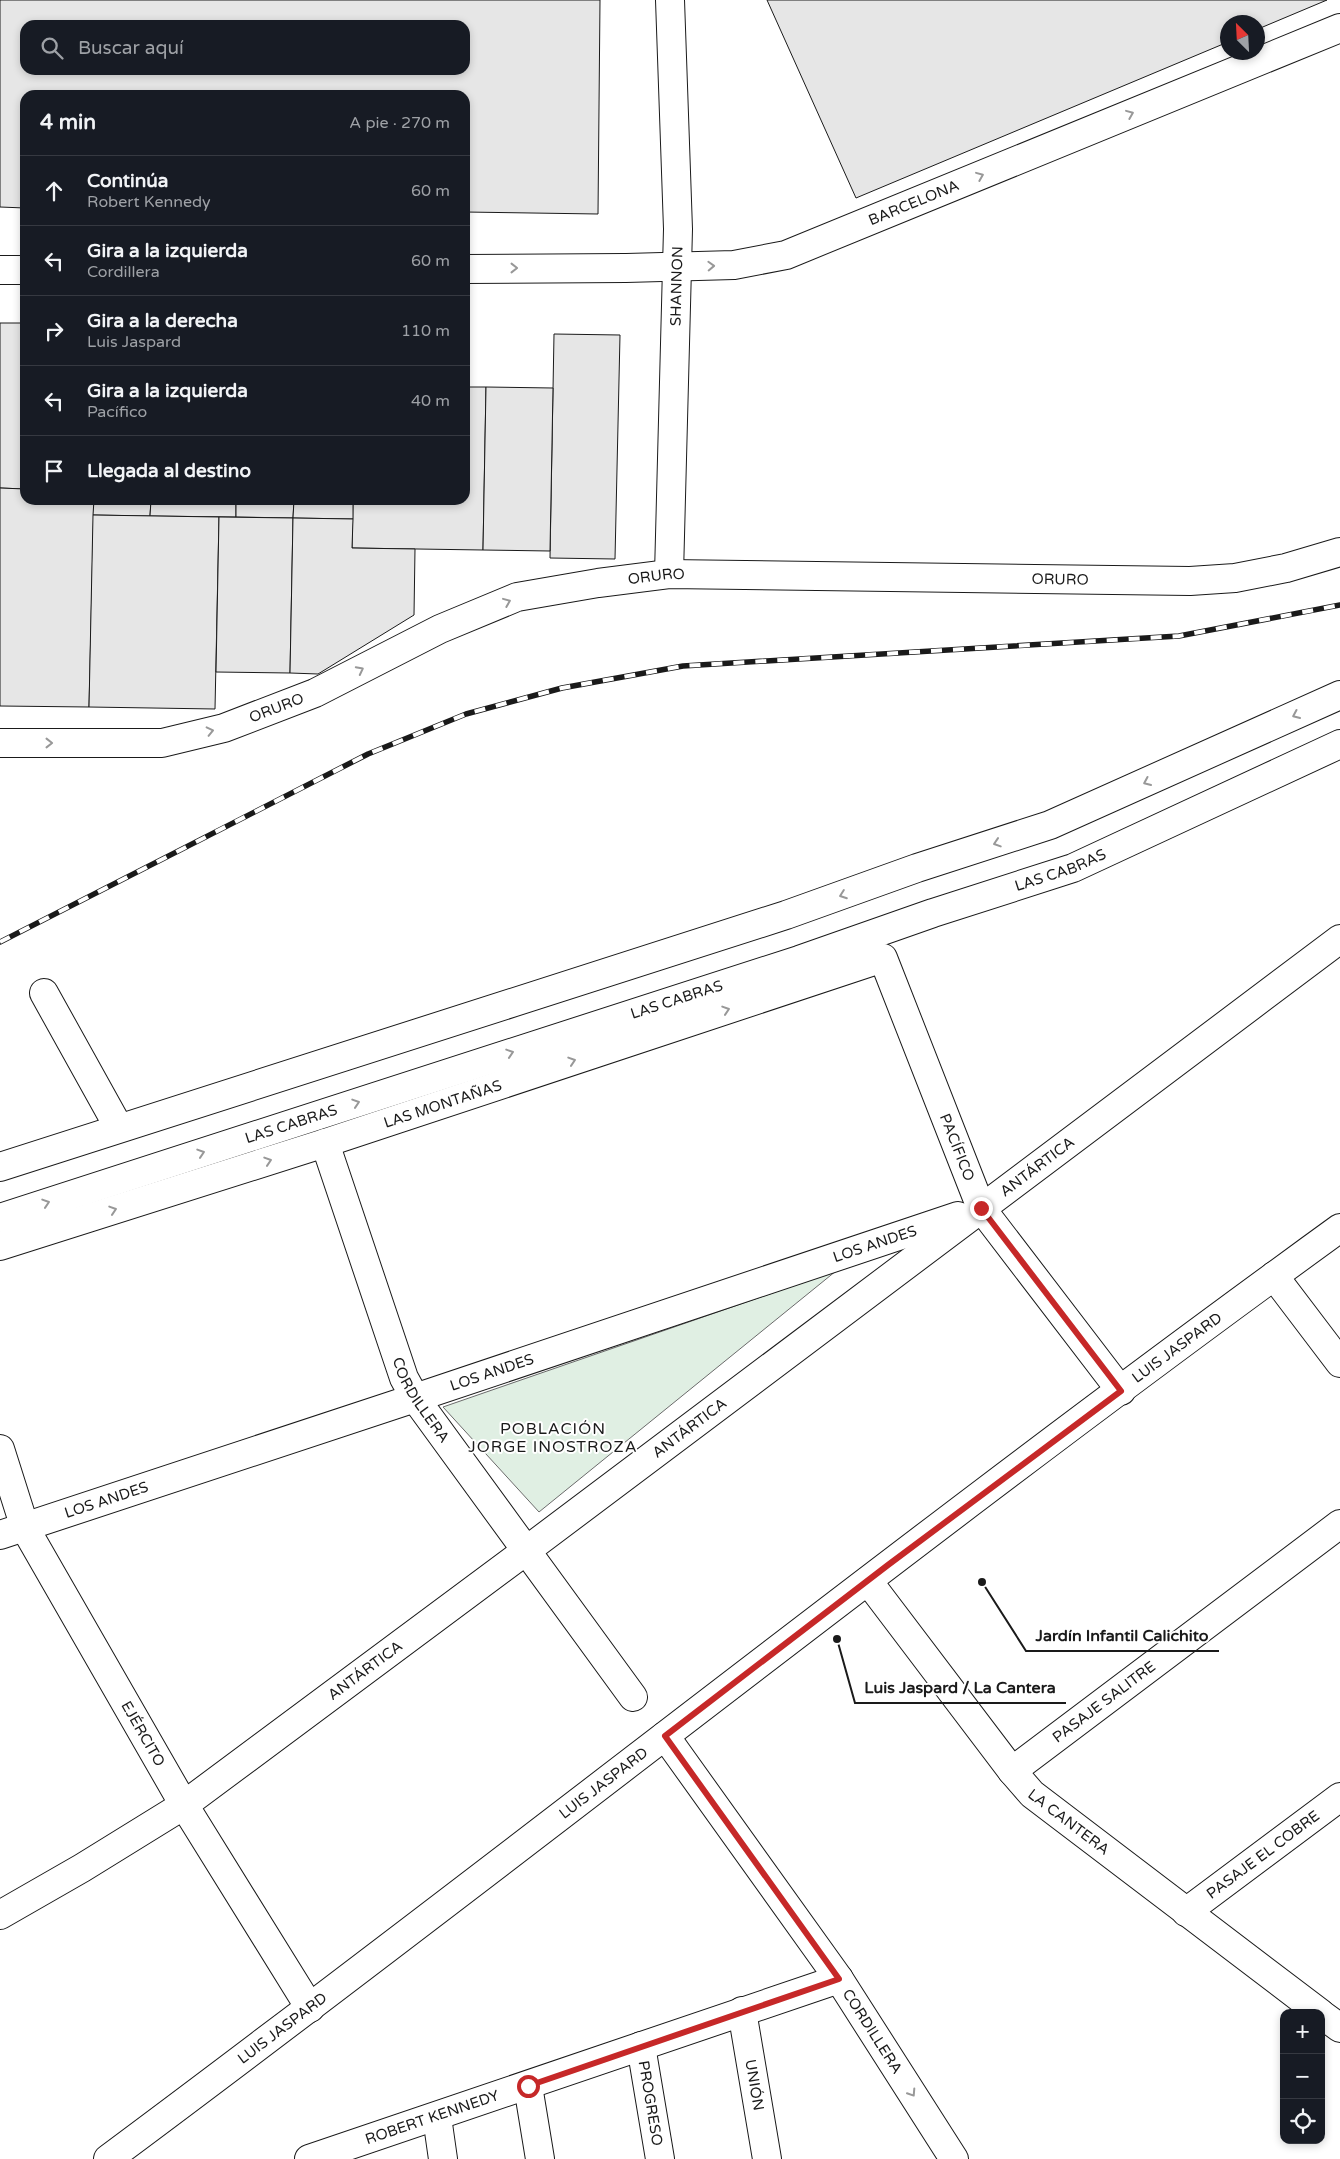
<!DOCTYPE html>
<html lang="es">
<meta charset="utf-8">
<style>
:root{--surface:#171b24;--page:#242831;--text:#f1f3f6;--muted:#9ea1a6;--line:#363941}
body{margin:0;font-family:"Varela Round",sans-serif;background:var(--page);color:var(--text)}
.controls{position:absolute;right:15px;bottom:15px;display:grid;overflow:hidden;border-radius:10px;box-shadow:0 2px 8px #0003}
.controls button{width:45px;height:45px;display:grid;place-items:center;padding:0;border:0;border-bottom:1px solid var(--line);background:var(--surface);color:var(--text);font:25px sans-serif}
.compass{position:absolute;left:1220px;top:15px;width:45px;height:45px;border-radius:50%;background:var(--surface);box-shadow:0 2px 8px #0003;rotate:336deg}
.stop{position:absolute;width:15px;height:15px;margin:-11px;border:4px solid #c62828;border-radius:50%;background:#fff}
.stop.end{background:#c62828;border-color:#fff;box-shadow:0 1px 5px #0008}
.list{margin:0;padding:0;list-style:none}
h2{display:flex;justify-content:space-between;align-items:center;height:65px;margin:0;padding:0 20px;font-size:21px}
h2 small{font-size:16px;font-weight:400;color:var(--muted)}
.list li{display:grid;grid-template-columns:32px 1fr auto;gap:15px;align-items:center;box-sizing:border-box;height:70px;padding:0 20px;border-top:1px solid var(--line)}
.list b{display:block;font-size:19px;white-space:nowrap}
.list p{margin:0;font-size:16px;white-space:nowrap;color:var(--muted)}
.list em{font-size:16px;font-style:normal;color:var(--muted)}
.icon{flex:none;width:28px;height:28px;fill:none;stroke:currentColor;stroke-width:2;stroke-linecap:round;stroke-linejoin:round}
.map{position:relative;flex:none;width:1340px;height:2159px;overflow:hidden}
.search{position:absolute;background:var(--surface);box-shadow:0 2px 8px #0003;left:20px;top:20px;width:450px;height:55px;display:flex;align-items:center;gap:12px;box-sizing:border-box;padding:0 18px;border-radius:15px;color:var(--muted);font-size:19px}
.panel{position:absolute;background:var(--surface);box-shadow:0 2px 8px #0003;left:20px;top:90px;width:450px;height:415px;border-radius:15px}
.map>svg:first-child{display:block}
</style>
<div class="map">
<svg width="1340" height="2159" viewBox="0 0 1340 2159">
<rect width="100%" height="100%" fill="#fff"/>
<polygon fill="#e0efe3" stroke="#6a6a6a" points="836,1271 539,1512 443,1407"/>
<g fill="#e6e6e6" stroke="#1a1a1a" fill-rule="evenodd">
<path d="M0,0h600l-2,214 -133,-2v-117h-440v113l-25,-1zM25,25h440v45h-440z"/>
<polygon points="767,0 1327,0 1258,29 1258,22 1228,22 1228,42 856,198"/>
<polygon points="0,323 25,323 25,489 0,488"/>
<polygon points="554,334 620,335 615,559 550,558"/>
<polygon points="465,387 486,387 483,550 352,548 353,500 465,500"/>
<polygon points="486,387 553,388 550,551 483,550"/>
<polygon points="0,488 25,489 25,500 94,500 89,707 0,706"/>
<polygon points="94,500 151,500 150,516 93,515"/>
<polygon points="151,500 236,500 236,517 150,516"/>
<polygon points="236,500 294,500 293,518 236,517"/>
<polygon points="294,500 353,500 353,519 293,518"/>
<polygon points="93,515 219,517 215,709 89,707"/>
<polygon points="219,517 293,518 290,673 216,672"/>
<polygon points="293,518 353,519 352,548 415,549 414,615 318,674 290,673"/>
</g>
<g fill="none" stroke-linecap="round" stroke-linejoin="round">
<defs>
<g id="minor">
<path id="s1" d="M465,269l161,-1 108,-3 52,-10 554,-227"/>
<polyline points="0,270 25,270"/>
<path id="s2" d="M669,574l9,-345 -8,-229"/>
<path id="s3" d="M0,743h162l62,-15 91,-35 125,-64 77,-32 81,-14 71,-9 521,7 45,-3 51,-10 54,-16"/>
<polyline points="44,993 119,1128"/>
<path id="s4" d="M325,1143l79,235 11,20 218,299"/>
<path id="s5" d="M0,1246l325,-103 558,-185 98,250 140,183"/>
<polyline points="1274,1276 1340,1363"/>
<path id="s6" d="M0,1449l25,79 159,277 126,203"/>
<path id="s7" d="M0,1535l415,-137 543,-182"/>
<path id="s8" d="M868,1581l144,190 20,23 288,219"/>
<path id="s9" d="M665,1736l174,243 115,180"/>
<path id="s10" d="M1012,1771l328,-247"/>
<path id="s11" d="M1186,1912l154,-115"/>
<path id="s12" d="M0,1915l82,-47 102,-63 343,-255 813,-611"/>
<path id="s13" d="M742,2011l25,148"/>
<polyline points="1321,2014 1340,2028"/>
<path id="s14" d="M641,2046l19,113"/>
<polyline points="528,2086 540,2159"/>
<polyline points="437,2117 443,2159"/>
<path id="s15" d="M108,2159c413,-307 815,-629 1232,-931"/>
<path id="s16" d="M309,2159l530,-180"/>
</g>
<g id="major">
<polyline points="0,1167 786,915 917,868 1050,825 1340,695"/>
<path id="s17" d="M0,1218l799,-258 134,-47 140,-45 267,-124"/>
</g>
</defs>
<use href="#minor" stroke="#1a1a1a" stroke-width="30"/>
<use href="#major" stroke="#1a1a1a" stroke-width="30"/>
<use href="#minor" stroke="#fff" stroke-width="28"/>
<use href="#major" stroke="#fff" stroke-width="28"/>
<defs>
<polyline id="rail" points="0,942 368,754 466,714 562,688 683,666 1179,636 1340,605"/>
</defs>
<use href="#rail" stroke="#1a1a1a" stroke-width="5.5"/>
<use href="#rail" stroke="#fff" stroke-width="4" stroke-dasharray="11" stroke-linecap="butt"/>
</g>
<defs><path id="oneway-chevron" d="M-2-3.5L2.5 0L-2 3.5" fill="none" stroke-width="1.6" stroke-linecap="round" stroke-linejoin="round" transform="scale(1.25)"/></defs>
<g stroke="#989898">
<use href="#oneway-chevron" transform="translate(1130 114) rotate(-22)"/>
<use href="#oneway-chevron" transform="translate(980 176) rotate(-22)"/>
<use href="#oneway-chevron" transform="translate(711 266) rotate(-2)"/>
<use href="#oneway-chevron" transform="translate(514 268)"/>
<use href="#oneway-chevron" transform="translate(507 602) rotate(-22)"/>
<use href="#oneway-chevron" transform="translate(360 670) rotate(-27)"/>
<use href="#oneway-chevron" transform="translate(1296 715) rotate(156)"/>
<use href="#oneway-chevron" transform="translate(210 731) rotate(-13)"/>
<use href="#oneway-chevron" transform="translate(49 743)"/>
<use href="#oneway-chevron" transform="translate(1147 782) rotate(156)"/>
<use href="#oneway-chevron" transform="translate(997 843) rotate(162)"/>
<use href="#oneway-chevron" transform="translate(843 895) rotate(160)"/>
<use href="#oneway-chevron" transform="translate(726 1010) rotate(-18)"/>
<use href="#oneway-chevron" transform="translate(510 1053) rotate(-18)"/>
<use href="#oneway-chevron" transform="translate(572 1061) rotate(-18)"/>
<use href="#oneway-chevron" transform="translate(356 1103) rotate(-18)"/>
<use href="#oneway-chevron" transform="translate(201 1153) rotate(-18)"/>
<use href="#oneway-chevron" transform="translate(268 1161) rotate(-18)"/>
<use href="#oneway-chevron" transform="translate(46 1203) rotate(-18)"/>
<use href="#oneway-chevron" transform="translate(113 1210) rotate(-18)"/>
<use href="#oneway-chevron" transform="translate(912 2093) rotate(57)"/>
</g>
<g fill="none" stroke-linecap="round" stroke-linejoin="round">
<polyline stroke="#c62828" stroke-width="6" points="528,2086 839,1979 665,1736 888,1565 1121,1391 981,1208"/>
</g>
<g text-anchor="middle" stroke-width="4" stroke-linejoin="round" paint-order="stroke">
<g font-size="15" fill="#1a1a1a" stroke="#fff">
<text dy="5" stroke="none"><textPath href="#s1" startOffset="460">BARCELONA</textPath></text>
<text dy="5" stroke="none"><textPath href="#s2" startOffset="288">SHANNON</textPath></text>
<text dy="5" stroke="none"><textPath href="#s3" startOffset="688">ORURO</textPath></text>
<text dy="5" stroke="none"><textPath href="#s3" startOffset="1092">ORURO</textPath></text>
<text dy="5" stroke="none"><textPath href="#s3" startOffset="282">ORURO</textPath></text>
<text dy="5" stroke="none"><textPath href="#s17" startOffset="1116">LAS CABRAS</textPath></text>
<text dy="5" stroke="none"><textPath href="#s17" startOffset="711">LAS CABRAS</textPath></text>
<text dy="5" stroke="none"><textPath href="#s5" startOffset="465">LAS MONTAÑAS</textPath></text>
<text dy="5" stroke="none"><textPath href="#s17" startOffset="306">LAS CABRAS</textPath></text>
<text dy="5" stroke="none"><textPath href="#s5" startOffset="1132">PACÍFICO</textPath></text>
<text dy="5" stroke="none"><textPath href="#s12" startOffset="1280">ANTÁRTICA</textPath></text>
<text dy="5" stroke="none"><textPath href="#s7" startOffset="922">LOS ANDES</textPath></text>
<text dy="5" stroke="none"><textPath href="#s15" startOffset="1342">LUIS JASPARD</textPath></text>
<text dy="5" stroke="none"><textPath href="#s7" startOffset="518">LOS ANDES</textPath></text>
<text dy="5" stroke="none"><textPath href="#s4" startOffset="275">CORDILLERA</textPath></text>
<text dy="5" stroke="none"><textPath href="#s12" startOffset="845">ANTÁRTICA</textPath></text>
<text dy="5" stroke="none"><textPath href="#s7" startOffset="112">LOS ANDES</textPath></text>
<text dy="5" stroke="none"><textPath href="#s12" startOffset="440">ANTÁRTICA</textPath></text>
<text dy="5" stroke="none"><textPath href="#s10" startOffset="115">PASAJE SALITRE</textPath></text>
<text dy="5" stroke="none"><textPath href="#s6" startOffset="320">EJÉRCITO</textPath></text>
<text dy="5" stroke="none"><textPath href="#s15" startOffset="622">LUIS JASPARD</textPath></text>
<text dy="5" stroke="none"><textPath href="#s8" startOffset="315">LA CANTERA</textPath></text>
<text dy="5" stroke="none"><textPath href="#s11" startOffset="96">PASAJE EL COBRE</textPath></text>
<text dy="5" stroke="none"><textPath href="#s15" startOffset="218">LUIS JASPARD</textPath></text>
<text dy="5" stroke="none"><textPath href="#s9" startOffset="361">CORDILLERA</textPath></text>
<text dy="5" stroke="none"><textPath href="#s13" startOffset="75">UNIÓN</textPath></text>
<text dy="5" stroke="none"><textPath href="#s14" startOffset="58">PROGRESO</textPath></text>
<text dy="5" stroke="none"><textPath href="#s16" startOffset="130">ROBERT KENNEDY</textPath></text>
</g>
<g font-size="16" letter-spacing="1" fill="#1a1a1a" stroke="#fff">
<text x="553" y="1434">POBLACIÓN<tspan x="553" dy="18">JORGE INOSTROZA</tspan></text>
</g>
</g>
<path fill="none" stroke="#1a1a1a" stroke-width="2" d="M982 1582L1026 1651H1219M837 1639L855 1703H1066"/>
<g fill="#1a1a1a" stroke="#fff" stroke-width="2">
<circle cx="982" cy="1582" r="5"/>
<circle cx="837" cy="1639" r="5"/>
</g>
<g font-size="16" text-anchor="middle" font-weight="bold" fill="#1a1a1a" stroke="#fff" stroke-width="4" stroke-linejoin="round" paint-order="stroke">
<text x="1122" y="1641">Jardín Infantil Calichito</text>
<text x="960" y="1693">Luis Jaspard / La Cantera</text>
</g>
</svg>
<div class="controls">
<button>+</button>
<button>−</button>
<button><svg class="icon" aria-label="locate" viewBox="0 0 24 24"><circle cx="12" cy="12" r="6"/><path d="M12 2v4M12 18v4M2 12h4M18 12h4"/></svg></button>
</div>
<svg class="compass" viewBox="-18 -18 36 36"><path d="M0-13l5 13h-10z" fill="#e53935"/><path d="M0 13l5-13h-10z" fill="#9ea1a6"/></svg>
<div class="stop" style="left:528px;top:2086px"></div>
<div class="stop end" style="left:981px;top:1208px"></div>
<div class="search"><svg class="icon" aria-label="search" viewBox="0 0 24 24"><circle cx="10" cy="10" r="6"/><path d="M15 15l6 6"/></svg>Buscar aquí</div>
<section class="panel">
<h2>4 min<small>A pie · 270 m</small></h2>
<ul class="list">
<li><svg class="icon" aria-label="ahead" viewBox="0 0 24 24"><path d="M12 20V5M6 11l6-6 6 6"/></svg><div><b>Continúa</b><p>Robert Kennedy</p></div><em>60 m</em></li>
<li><svg class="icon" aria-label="left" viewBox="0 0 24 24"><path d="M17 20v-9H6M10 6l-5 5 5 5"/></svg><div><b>Gira a la izquierda</b><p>Cordillera</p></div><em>60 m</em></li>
<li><svg class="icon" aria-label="right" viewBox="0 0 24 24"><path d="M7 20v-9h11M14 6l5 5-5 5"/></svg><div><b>Gira a la derecha</b><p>Luis Jaspard</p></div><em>110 m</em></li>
<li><svg class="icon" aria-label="left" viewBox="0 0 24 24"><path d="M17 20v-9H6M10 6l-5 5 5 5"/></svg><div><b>Gira a la izquierda</b><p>Pacífico</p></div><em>40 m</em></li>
<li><svg class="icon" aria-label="arrive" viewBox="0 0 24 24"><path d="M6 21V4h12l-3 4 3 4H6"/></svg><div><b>Llegada al destino</b></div></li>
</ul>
</section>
</div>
